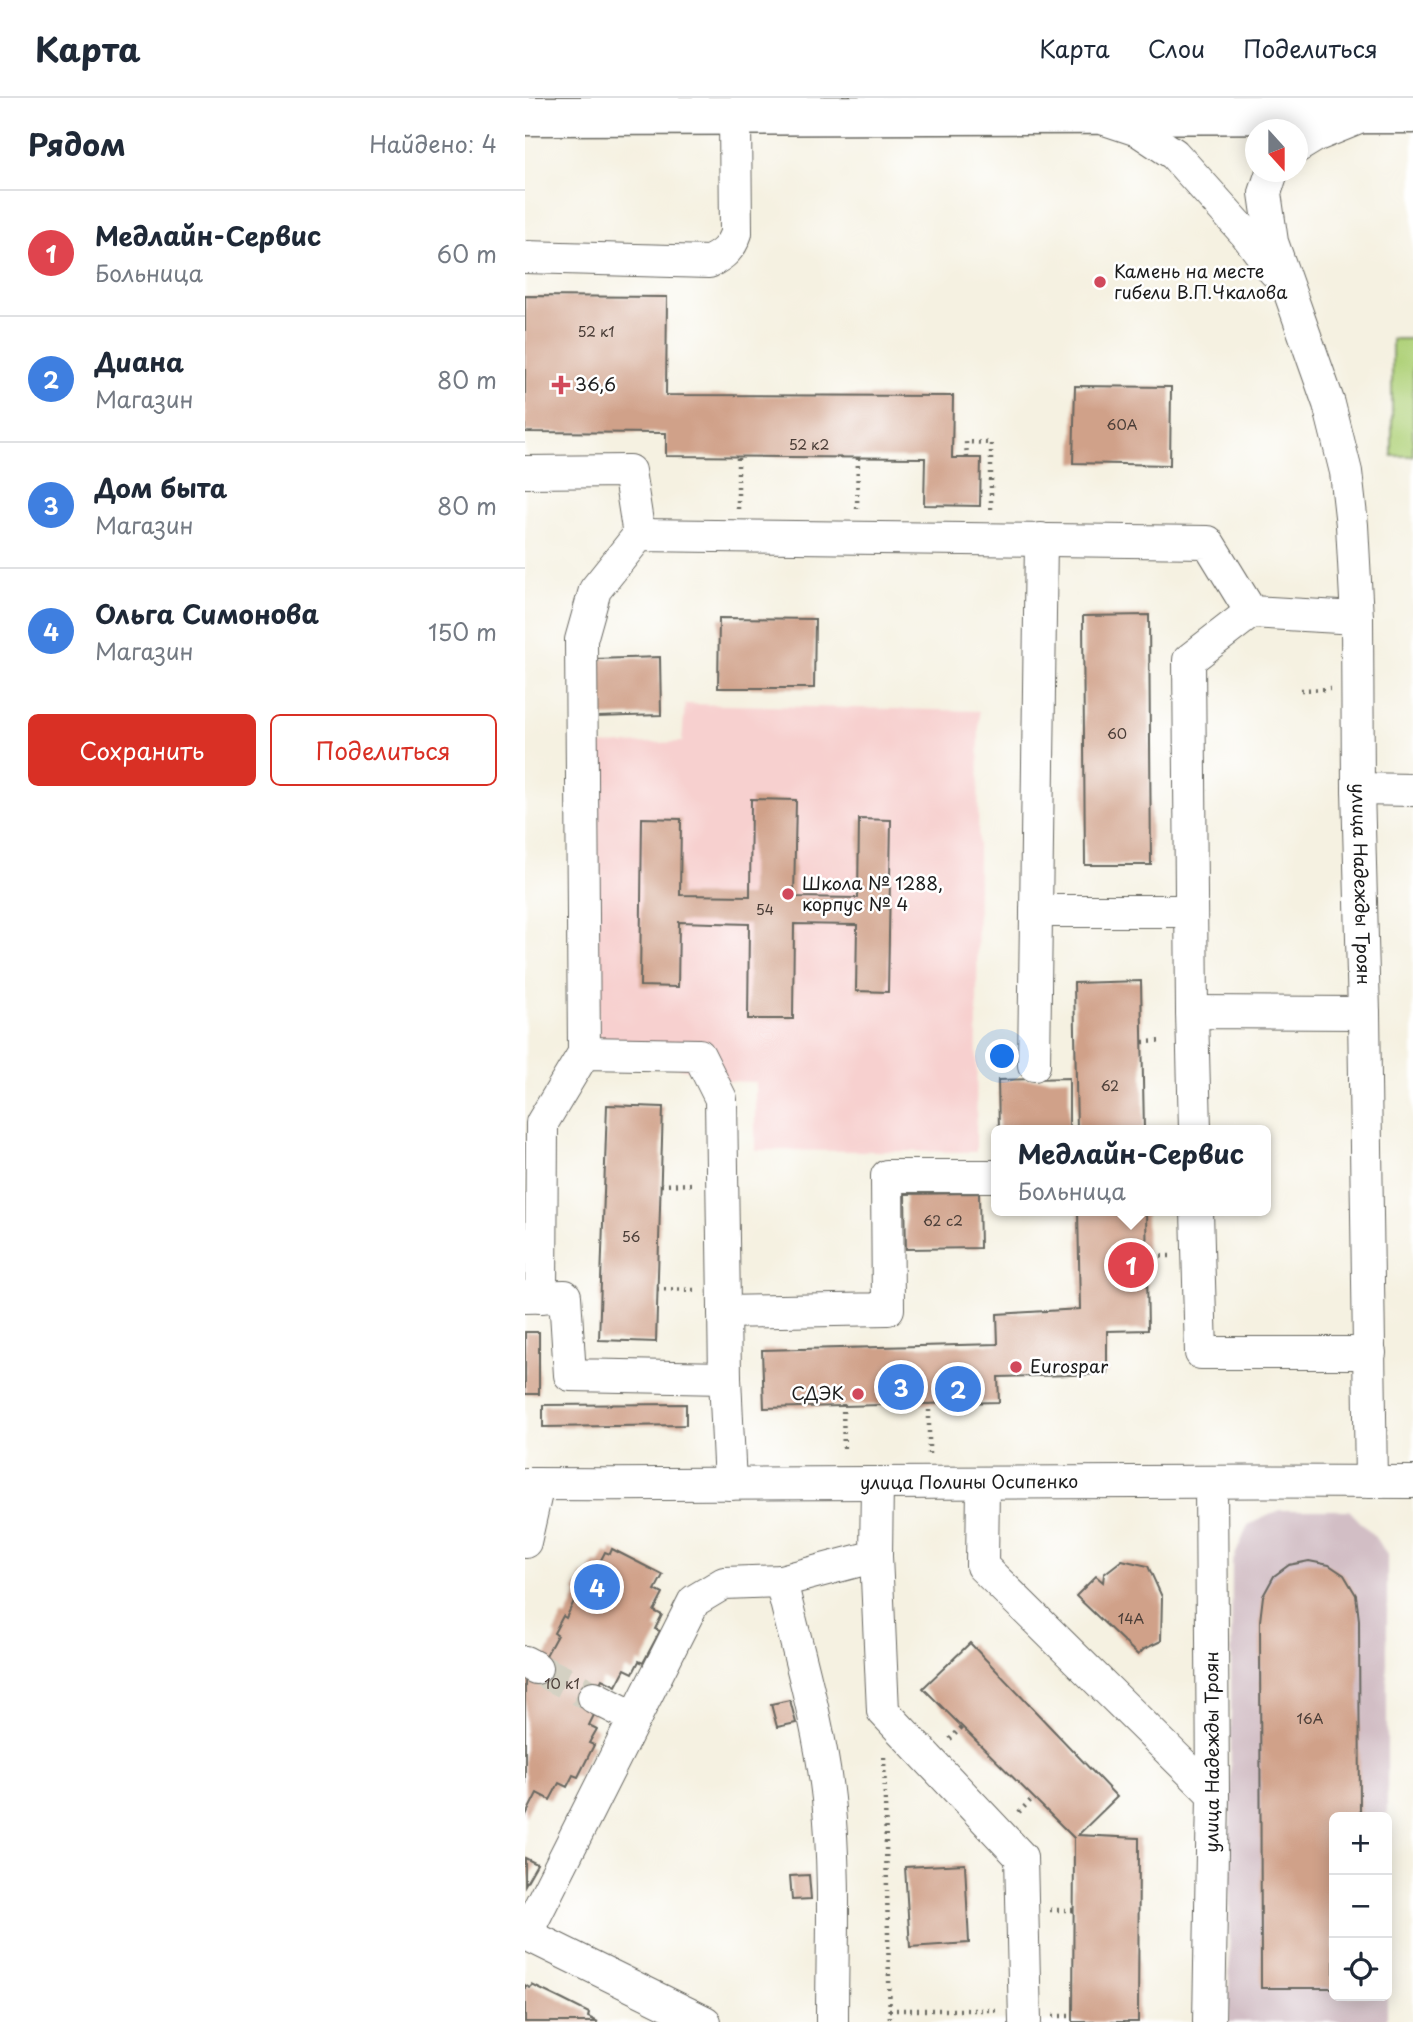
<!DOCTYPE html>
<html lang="ru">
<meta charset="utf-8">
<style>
:root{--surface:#fff;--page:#f2f2f3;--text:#1f2937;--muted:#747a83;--line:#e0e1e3;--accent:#d93025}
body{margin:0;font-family:"Playpen Sans",sans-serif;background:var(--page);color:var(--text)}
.controls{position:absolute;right:21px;bottom:21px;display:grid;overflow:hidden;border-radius:10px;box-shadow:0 4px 18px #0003}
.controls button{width:63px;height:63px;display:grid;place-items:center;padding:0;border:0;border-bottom:2px solid var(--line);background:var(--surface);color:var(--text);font:35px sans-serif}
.compass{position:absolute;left:720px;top:21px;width:63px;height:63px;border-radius:50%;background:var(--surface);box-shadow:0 4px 18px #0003;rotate:159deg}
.you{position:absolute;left:478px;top:959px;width:24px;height:24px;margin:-18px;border:5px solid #fff;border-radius:50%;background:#1a73e8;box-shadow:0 0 0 10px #1a73e833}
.badge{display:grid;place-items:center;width:46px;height:46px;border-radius:50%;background:var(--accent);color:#fff;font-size:23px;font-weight:700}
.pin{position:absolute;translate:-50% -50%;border:4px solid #fff;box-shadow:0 2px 7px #0006}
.popup{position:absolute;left:466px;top:1027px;width:280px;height:91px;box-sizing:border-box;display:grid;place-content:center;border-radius:10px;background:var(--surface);filter:drop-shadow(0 2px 5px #0005);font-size:23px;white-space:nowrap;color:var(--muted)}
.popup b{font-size:26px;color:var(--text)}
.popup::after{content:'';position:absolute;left:50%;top:100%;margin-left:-14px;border:14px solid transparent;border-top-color:var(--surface)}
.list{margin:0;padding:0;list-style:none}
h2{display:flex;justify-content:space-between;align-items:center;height:91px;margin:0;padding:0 28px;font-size:30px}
h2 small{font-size:23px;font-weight:400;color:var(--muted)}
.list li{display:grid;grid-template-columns:46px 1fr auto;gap:21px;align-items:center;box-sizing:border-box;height:126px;padding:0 28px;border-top:2px solid var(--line)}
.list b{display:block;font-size:26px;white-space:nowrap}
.list p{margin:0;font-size:23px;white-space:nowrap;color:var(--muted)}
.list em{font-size:23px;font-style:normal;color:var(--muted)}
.actions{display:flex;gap:14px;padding:21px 28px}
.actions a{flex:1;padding:16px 0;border:2px solid var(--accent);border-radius:10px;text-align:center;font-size:24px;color:var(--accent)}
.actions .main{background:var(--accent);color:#fff}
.icon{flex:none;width:38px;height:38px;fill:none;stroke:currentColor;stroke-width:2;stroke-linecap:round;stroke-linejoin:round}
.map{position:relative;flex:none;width:888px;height:1924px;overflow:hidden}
header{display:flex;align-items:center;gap:42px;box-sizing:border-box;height:98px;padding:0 35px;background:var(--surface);border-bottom:2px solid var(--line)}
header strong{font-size:33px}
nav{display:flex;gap:38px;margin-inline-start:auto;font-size:24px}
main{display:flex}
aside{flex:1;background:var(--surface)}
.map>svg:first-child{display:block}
</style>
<header>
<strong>Карта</strong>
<nav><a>Карта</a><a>Слои</a><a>Поделиться</a></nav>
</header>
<main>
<aside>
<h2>Рядом<small>Найдено: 4</small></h2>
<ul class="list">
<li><span class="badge" style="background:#e0444e">1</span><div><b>Медлайн-Сервис</b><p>Больница</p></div><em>60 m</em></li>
<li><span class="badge" style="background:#3f7fe0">2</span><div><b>Диана</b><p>Магазин</p></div><em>80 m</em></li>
<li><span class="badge" style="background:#3f7fe0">3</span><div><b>Дом быта</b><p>Магазин</p></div><em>80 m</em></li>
<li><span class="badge" style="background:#3f7fe0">4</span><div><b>Ольга Симонова</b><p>Магазин</p></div><em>150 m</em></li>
</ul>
<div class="actions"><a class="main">Сохранить</a><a>Поделиться</a></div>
</aside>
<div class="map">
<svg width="888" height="1924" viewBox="0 0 888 1924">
<rect width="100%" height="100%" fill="#fff"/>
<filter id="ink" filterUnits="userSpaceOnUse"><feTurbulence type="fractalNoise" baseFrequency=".0143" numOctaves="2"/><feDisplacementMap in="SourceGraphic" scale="14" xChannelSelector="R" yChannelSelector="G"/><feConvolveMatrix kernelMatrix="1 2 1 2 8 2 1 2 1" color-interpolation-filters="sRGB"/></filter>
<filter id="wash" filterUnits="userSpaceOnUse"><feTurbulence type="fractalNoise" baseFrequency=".00686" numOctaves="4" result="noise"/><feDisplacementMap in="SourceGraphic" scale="28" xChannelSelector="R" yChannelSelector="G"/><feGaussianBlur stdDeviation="1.57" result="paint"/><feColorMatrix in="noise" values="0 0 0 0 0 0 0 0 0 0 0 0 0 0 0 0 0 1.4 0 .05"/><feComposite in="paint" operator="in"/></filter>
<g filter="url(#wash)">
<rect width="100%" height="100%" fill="#f5f1e1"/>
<polygon fill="#f7d0cf" points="160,606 454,613 451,1054 230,1052 230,984 200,983 73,945 72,647 157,644"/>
<path fill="#d2bec5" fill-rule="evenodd" d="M755,1412h69l25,26 13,19v467h-158l3,-459 16,-38zM809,1719h53v179h-53z"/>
<rect fill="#b0d27a" stroke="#66774b" stroke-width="2" x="867" y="241" width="21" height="117"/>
<g id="blocks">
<g fill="#d0a189">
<polygon points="0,198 142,199 141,297 428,298 427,360 456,360 455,408 399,407 400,360 141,358 141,335 0,334"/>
<polygon points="550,288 646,289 645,367 548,365"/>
<polygon points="624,517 626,767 560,767 558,518"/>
<polygon points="194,520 290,521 289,590 193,590"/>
<polygon points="135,559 136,617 71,619 69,561"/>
<polygon points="226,701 271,702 269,799 333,800 334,721 366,722 363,894 331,893 332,827 269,826 268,921 223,921 224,826 154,824 153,889 115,888 117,720 156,721 155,797 225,798"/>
<polygon points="616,883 619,1032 552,1032 549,885"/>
<polygon points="544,980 544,1032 474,1032 473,982"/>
<polygon points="82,1007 138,1009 131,1244 74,1242"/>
<polygon points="454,1095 455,1150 381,1151 380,1096"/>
<polygon points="553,1113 621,1113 623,1232 582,1233 582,1276 473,1279 474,1304 239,1310 237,1252 473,1246 472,1216 555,1211"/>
<rect x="0" y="1234" width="14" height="62"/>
<polygon points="161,1306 161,1327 18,1329 18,1307"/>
<polygon points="87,1451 138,1477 130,1492 138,1496 129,1513 137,1517 130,1531 135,1533 118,1565 114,1563 108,1575 100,1571 91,1588 77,1581 65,1607 72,1611 64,1627 72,1631 64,1645 69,1647 53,1679 48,1677 42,1689 34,1685 25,1702 12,1695 0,1719 0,1584 4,1576 18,1563 32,1537 29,1535 38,1518 41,1520 53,1495 49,1494 58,1476 62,1478 69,1464 74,1466 80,1454 85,1456"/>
<polygon points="597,1462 623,1468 637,1499 636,1543 619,1551 613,1557 551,1498 571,1478 578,1484 579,1476"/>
<polygon points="784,1463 804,1467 819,1477 831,1497 834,1522 835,1719 809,1719 809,1890 736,1890 735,1523 738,1498 749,1478 764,1467"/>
<polygon points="445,1545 592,1699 553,1737 614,1740 613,1924 548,1924 549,1740 398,1590"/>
<polygon points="265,1602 271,1625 252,1629 246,1606"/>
<polygon points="0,1760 12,1766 0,1787"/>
<polygon points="440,1766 444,1845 385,1849 380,1769"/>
<polygon points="284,1777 286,1801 267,1802 265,1778"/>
<polygon points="0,1887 5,1890 7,1887 36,1901 64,1915 63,1919 73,1924 0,1924"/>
</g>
</g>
</g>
<g filter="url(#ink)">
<use href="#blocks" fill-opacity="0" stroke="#686761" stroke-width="2"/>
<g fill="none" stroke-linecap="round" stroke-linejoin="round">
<polyline stroke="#d4d1c3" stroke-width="32" stroke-dasharray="32 16" stroke-linecap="butt" points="11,1570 69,1599"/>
<defs>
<g id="minor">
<polyline points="580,21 613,32 649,56 721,136 749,173"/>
<polyline points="772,49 790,38 834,20"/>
<path id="s1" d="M747,74l-7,21 7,49 57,162 17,68 6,53 5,93 1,171 6,224 7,469"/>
<path d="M0,159l184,5c14,-7 22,-14 27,-29l-1,-117"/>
<polyline points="0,374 104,373 114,437"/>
<polyline points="833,691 888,692"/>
<polyline points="511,813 666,813"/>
<polyline points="667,914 664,562 726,514"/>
<polyline points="59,955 56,542 70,492 114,437 683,444 726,514 832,520"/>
<polyline points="509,967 516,441"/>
<polyline points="670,1032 667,914 839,915"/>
<polyline points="672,1113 676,1255 845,1255"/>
<polyline points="0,1199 40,1198 45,1277 200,1280 205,1386"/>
<polyline points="16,1199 17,1025 59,955 174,957 196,1001 200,1280"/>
<polyline points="199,1214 363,1211 362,1078 470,1078"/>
<path id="s2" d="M0,1386c296,1 592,-4 888,-2"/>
<polyline points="352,1386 351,1458 358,1613 496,1759 500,1924"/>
<polyline points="458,1386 457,1468 688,1696"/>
<polyline points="0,1444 13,1386"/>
<path d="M256,1483c17,72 39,144 47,218 8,74 4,149 4,223"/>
<polyline points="0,1564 11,1570"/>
<polyline points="69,1599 110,1620"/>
<polyline points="180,1924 1,1836 169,1503 199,1485 256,1483 351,1458"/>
<path id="s3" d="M684,1924l4,-228 -2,-312"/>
</g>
<polyline id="major" points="0,18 888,16"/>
</defs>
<use href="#minor" stroke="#686761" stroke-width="34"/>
<use href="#major" stroke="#686761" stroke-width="41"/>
<g stroke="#686761" stroke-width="4.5" stroke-dasharray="2 5" stroke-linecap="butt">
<polyline points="442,360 441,344 466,345 466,411"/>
<polyline points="213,411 213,359"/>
<polyline points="332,411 333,360"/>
<polyline points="776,592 805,591"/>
<polyline points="618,944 638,943"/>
<polyline points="136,1087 170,1086"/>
<polyline points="622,1158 645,1158"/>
<polyline points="132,1191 170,1192"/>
<polyline points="404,1305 404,1357"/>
<polyline points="318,1306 319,1355"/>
<polyline points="425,1641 437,1629"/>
<polyline points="359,1659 365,1924"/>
<polyline points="494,1714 508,1700"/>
<polyline points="525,1812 549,1812"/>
<polyline points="364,1912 472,1912"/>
<polyline points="528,1918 548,1918"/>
</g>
<use href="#minor" stroke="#fff" stroke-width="32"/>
<use href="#major" stroke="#fff" stroke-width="38"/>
</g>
</g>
<g fill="#d1495b" stroke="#fff" stroke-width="2.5">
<circle cx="575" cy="184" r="7"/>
<path d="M32.5 276.5h7v7h7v7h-7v7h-7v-7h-7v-7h7z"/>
<circle cx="263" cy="796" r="7"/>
<circle cx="491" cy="1269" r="7"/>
<circle cx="333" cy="1296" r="7"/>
</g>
<g text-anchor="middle" stroke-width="5" stroke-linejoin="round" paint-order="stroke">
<g font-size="14" fill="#493d37">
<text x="71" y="239">52 к1</text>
<text x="597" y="332">60А</text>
<text x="284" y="352">52 к2</text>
<text x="592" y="641">60</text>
<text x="240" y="817">54</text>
<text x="585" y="993">62</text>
<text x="418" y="1128">62 с2</text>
<text x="106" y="1144">56</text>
<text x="606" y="1526">14А</text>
<text x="37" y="1591">10 к1</text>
<text x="785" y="1626">16А</text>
</g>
<g font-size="18" fill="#1c1c1c" stroke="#fff" text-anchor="start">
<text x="589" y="180">Камень на месте<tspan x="589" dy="21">гибели В.П.Чкалова</tspan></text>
<text x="50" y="293">36,6</text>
<text x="277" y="792">Школа № 1288,<tspan x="277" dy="21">корпус № 4</tspan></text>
<text x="505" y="1275">Eurospar</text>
<text x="319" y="1302" text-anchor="end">СДЭК</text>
</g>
<g font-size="18" fill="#1c1c1c" stroke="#fff">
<text dy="6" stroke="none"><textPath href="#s1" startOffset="726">улица Надежды Троян</textPath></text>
<text dy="6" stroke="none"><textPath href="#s2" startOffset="444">улица Полины Осипенко</textPath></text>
<text dy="6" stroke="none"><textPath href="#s3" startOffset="270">улица Надежды Троян</textPath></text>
</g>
</g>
</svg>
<div class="controls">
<button>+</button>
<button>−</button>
<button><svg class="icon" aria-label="locate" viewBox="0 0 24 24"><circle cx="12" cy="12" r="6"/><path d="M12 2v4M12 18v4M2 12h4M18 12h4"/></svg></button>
</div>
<svg class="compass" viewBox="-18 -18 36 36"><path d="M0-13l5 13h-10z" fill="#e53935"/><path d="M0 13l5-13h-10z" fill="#747a83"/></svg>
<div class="you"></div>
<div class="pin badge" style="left:606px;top:1167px;background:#e0444e">1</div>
<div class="popup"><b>Медлайн-Сервис</b>Больница</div>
<div class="pin badge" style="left:433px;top:1291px;background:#3f7fe0">2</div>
<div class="pin badge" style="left:376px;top:1289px;background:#3f7fe0">3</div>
<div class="pin badge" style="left:72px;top:1489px;background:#3f7fe0">4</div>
</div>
</main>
